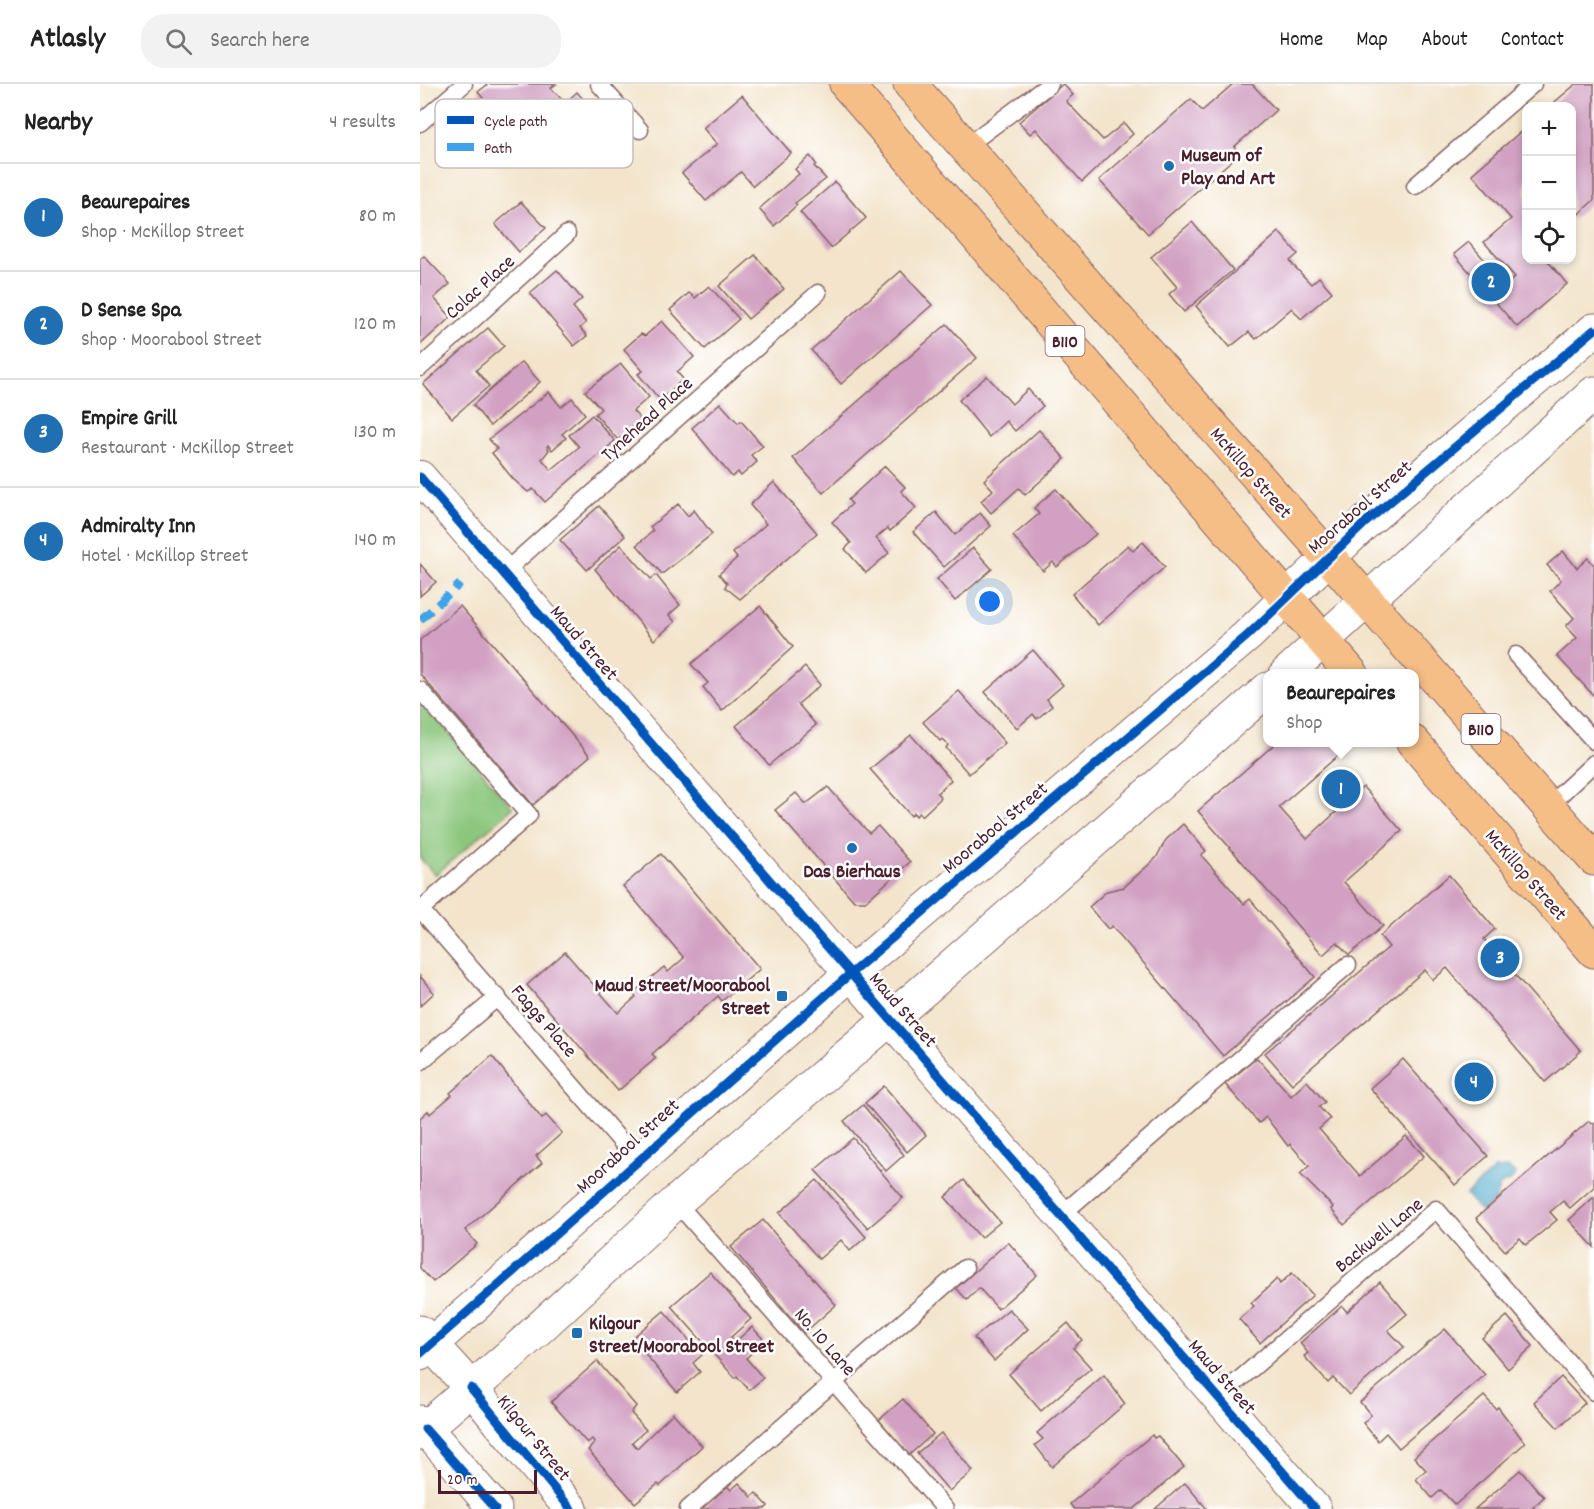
<!DOCTYPE html>
<meta charset="utf-8">
<style>
:root{--surface:#fff;--page:#f2f2f2;--text:#222;--muted:#767676;--line:#e0e0e0;--accent:#1f6fb2}
body{margin:0;font-family:Dekko,sans-serif;background:var(--page);color:var(--text)}
.controls{position:absolute;right:18px;top:18px;display:grid;overflow:hidden;border-radius:12px;box-shadow:0 3px 9px #0003}
.controls button{width:54px;height:54px;display:grid;place-items:center;padding:0;border:0;border-bottom:2px solid var(--line);background:var(--surface);color:var(--text);font:30px sans-serif}
.scale{position:absolute;left:18px;bottom:15px;width:99px;box-sizing:border-box;padding-left:6px;border:3px solid #4a1f2b;border-top:0;font-size:16px;line-height:21px;white-space:nowrap;color:#4a1f2b;-webkit-text-stroke:4px #fff;paint-order:stroke}
.you{position:absolute;left:570px;top:518px;width:21px;height:21px;margin:-15px;border:4px solid #fff;border-radius:50%;background:#1a73e8;box-shadow:0 0 0 9px #1a73e833}
.badge{display:grid;place-items:center;width:39px;height:39px;border-radius:50%;background:var(--accent);color:#fff;font-size:20px;font-weight:700}
.pin{position:absolute;translate:-50% -50%;border:3px solid #fff;box-shadow:0 2px 6px #0006}
.popup{position:absolute;left:843px;top:585px;width:156px;height:78px;box-sizing:border-box;display:grid;place-content:center;border-radius:12px;background:var(--surface);filter:drop-shadow(0 2px 4px #0005);font-size:20px;white-space:nowrap;color:var(--muted)}
.popup b{font-size:22px;color:var(--text)}
.popup::after{content:'';position:absolute;left:50%;top:100%;margin-left:-12px;border:12px solid transparent;border-top-color:var(--surface)}
.list{margin:0;padding:0;list-style:none}
h2{display:flex;justify-content:space-between;align-items:center;height:78px;margin:0;padding:0 24px;font-size:26px}
h2 small{font-size:20px;font-weight:400;color:var(--muted)}
.list li{display:grid;grid-template-columns:39px 1fr auto;gap:18px;align-items:center;box-sizing:border-box;height:108px;padding:0 24px;border-top:2px solid var(--line)}
.list b{display:block;font-size:22px;white-space:nowrap}
.list p{margin:0;font-size:20px;white-space:nowrap;color:var(--muted)}
.list em{font-size:20px;font-style:normal;color:var(--muted)}
.icon{flex:none;width:33px;height:33px;fill:none;stroke:currentColor;stroke-width:2;stroke-linecap:round;stroke-linejoin:round}
.map{position:relative;flex:none;width:1174px;height:1425px;overflow:hidden}
header{display:flex;align-items:center;gap:36px;box-sizing:border-box;height:84px;padding:0 30px;background:var(--surface);border-bottom:2px solid var(--line)}
header strong{font-size:28px}
nav{display:flex;gap:33px;margin-inline-start:auto;font-size:21px}
.search{width:420px;height:54px;background:var(--page);display:flex;align-items:center;gap:15px;box-sizing:border-box;padding:0 21px;border-radius:24px;color:var(--muted);font-size:22px}
main{display:flex}
aside{flex:1;background:var(--surface)}
.map>svg:first-child{display:block}
</style>
<header>
<strong>Atlasly</strong>
<div class="search"><svg class="icon" aria-label="search" viewBox="0 0 24 24"><circle cx="10" cy="10" r="6"/><path d="M15 15l6 6"/></svg>Search here</div>
<nav><a>Home</a><a>Map</a><a>About</a><a>Contact</a></nav>
</header>
<main>
<aside>
<h2>Nearby<small>4 results</small></h2>
<ul class="list">
<li><span class="badge">1</span><div><b>Beaurepaires</b><p>Shop · McKillop Street</p></div><em>80 m</em></li>
<li><span class="badge">2</span><div><b>D Sense Spa</b><p>Shop · Moorabool Street</p></div><em>120 m</em></li>
<li><span class="badge">3</span><div><b>Empire Grill</b><p>Restaurant · McKillop Street</p></div><em>130 m</em></li>
<li><span class="badge">4</span><div><b>Admiralty Inn</b><p>Hotel · McKillop Street</p></div><em>140 m</em></li>
</ul>
</aside>
<div class="map">
<svg width="1174" height="1425" viewBox="0 0 1174 1425">
<rect width="100%" height="100%" fill="#fff"/>
<filter id="ink" filterUnits="userSpaceOnUse"><feTurbulence type="fractalNoise" baseFrequency=".0167" numOctaves="2"/><feDisplacementMap in="SourceGraphic" scale="12" xChannelSelector="R" yChannelSelector="G"/><feConvolveMatrix kernelMatrix="1 2 1 2 8 2 1 2 1" color-interpolation-filters="sRGB"/></filter>
<filter id="wash" filterUnits="userSpaceOnUse"><feTurbulence type="fractalNoise" baseFrequency=".008" numOctaves="4" result="noise"/><feDisplacementMap in="SourceGraphic" scale="24" xChannelSelector="R" yChannelSelector="G"/><feGaussianBlur stdDeviation="1.35" result="paint"/><feColorMatrix in="noise" values="0 0 0 0 0 0 0 0 0 0 0 0 0 0 0 0 0 1.4 0 .05"/><feComposite in="paint" operator="in"/></filter>
<g filter="url(#wash)">
<rect width="100%" height="100%" fill="#f3e4cb"/>
<polygon fill="#8ac67b" stroke="#6a7253" stroke-width="1.5" points="0,615 93,724 15,791 0,774"/>
<polygon fill="#49a7c8" stroke="#4a637a" stroke-width="1.5" points="1088,1084 1095,1089 1092,1096 1080,1101 1075,1116 1061,1128 1046,1110 1075,1085"/>
<g id="blocks">
<g fill="#d1a0c2">
<polygon points="68,0 136,0 131,4 145,19 157,8 178,32 159,48 151,38 139,48 144,54 129,67 108,43 97,53 76,36 60,17 63,14 58,8"/>
<polygon points="643,0 653,11 646,17 683,56 704,39 713,50 662,98 616,45 610,50 599,38"/>
<polygon points="813,0 832,0 856,26 814,63 820,69 728,150 679,96 771,15 782,27"/>
<polygon points="1156,0 1174,0 1174,116 1152,136 1152,22 1130,22"/>
<polygon points="322,11 371,69 333,102 321,88 286,117 262,89 297,60 283,44"/>
<polygon points="1106,43 1106,176 1127,176 1147,200 1097,243 1034,170 1049,158 1086,201 1095,193 1064,158 1091,135 1052,90"/>
<polygon points="390,72 396,80 394,82 406,95 375,119 377,121 354,142 339,125 379,90 375,85"/>
<polygon points="415,98 446,134 411,164 380,128"/>
<polygon points="101,118 126,144 99,168 75,140"/>
<polygon points="772,138 813,186 764,228 749,210 757,203 731,173"/>
<polygon points="859,148 878,170 870,177 873,181 891,200 899,193 912,208 881,235 872,224 836,255 829,248 810,263 776,222"/>
<polygon points="335,171 364,205 328,235 299,202"/>
<polygon points="4,172 30,200 14,214 31,233 0,261 0,175"/>
<polygon points="137,186 162,215 153,223 166,239 160,244 167,252 154,262 110,209"/>
<polygon points="481,187 512,221 421,300 391,266"/>
<polygon points="289,202 319,235 285,265 250,226 269,209 275,214"/>
<polygon points="242,237 274,273 257,288 263,295 240,316 218,290 223,287 204,265 221,250 225,252"/>
<polygon points="527,240 557,274 403,409 373,374"/>
<polygon points="68,244 84,262 56,286 69,302 32,334 3,300"/>
<polygon points="102,278 120,298 70,342 53,321"/>
<polygon points="201,280 229,313 213,327 221,336 198,356 175,330 181,325 165,307"/>
<polygon points="567,292 592,320 608,305 623,322 595,347 586,337 569,353 539,316"/>
<polygon points="129,308 141,323 152,314 165,330 142,350 146,354 132,366 128,361 127,363 129,366 122,375 131,386 159,363 149,351 172,331 195,357 125,418 113,405 108,408 93,395 72,369 77,365 69,355"/>
<polygon points="300,319 318,339 321,337 343,362 331,371 337,378 321,392 318,388 312,393 272,344"/>
<polygon points="619,346 645,375 605,411 599,404 571,429 561,417 573,406 564,396"/>
<polygon points="465,382 485,403 481,407 496,424 470,447 468,444 456,454 469,469 446,489 425,465 431,459 412,438 432,420 428,416"/>
<polygon points="354,398 397,449 320,515 305,503 307,499 299,490 317,474 313,469 346,440 330,421"/>
<polygon points="636,405 676,450 637,483 633,478 623,487 593,452 619,430 614,424"/>
<polygon points="258,420 268,432 274,426 292,450 242,490 217,461 233,447 230,443"/>
<polygon points="179,422 205,452 167,486 140,456"/>
<polygon points="516,428 535,451 560,429 571,442 524,483 493,448"/>
<polygon points="723,458 745,483 678,541 652,510 708,461 713,467"/>
<polygon points="201,461 231,495 236,491 260,521 249,531 255,538 234,556 175,485"/>
<polygon points="553,464 572,485 535,517 517,495"/>
<polygon points="1143,467 1157,484 1168,474 1174,481 1174,612 1137,572 1157,554 1146,542 1154,534 1130,507 1141,496 1127,481"/>
<polygon points="0,480 16,498 0,512"/>
<polygon points="40,522 170,672 113,721 0,590 0,556"/>
<polygon points="340,522 373,563 302,627 283,603 288,599 271,580"/>
<polygon points="613,566 643,601 627,615 632,622 617,635 613,630 597,644 565,608"/>
<polygon points="385,583 400,601 378,620 396,641 349,681 316,642"/>
<polygon points="539,607 585,659 549,690 526,664 528,661 522,655 520,657 503,638"/>
<polygon points="491,651 531,696 517,709 521,714 502,732 499,729 496,732 494,729 491,732 450,685"/>
<polygon points="857,658 912,658 921,669 859,723 887,755 943,703 982,747 924,798 963,842 929,871 917,858 903,871 778,727"/>
<polygon points="408,703 449,749 458,742 490,778 446,817 434,817 355,726 376,709 386,720"/>
<polygon points="763,740 786,767 781,771 824,820 830,815 895,893 803,972 692,842 688,845 669,823 687,807 704,803 736,774 746,756"/>
<polygon points="241,770 340,885 302,917 298,912 232,970 236,974 198,1007 107,901 145,868 198,929 216,913 213,909 244,883 248,888 264,874 203,802"/>
<polygon points="1029,791 1075,845 1064,855 1161,967 1125,998 1027,884 1013,896 1005,886 872,1000 845,969 969,863 960,852"/>
<polygon points="0,892 14,909 0,922"/>
<polygon points="72,972 122,1035 126,1031 142,1049 116,1072 122,1079 45,1146 57,1160 13,1198 0,1184 0,1034 8,1027 10,1030 32,1011 30,1009"/>
<polygon points="837,974 871,1012 887,997 905,1018 899,1023 910,1035 899,1045 940,1092 986,1052 1004,1072 924,1141 911,1125 913,1123 880,1090 889,1082 870,1060 868,1062 846,1033 839,1039 805,1000"/>
<polygon points="983,975 1068,1072 1035,1101 950,1004"/>
<polygon points="464,1002 506,1051 487,1068 445,1019"/>
<polygon points="443,1021 484,1071 466,1087 424,1037"/>
<polygon points="1169,1037 1171,1040 1174,1038 1174,1103 1150,1124 1143,1117 1130,1128 1137,1136 1106,1161 1100,1154 1085,1167 1056,1134"/>
<polygon points="433,1054 483,1114 448,1144 395,1086"/>
<polygon points="397,1096 446,1153 430,1167 421,1156 399,1175 359,1129"/>
<polygon points="544,1096 580,1138 561,1154 525,1113"/>
<polygon points="1174,1113 1174,1163 1149,1136"/>
<polygon points="343,1136 416,1221 384,1249 311,1163"/>
<polygon points="588,1158 617,1191 578,1225 559,1204 547,1216 536,1204"/>
<polygon points="290,1188 331,1235 311,1253 315,1258 332,1243 345,1257 326,1274 343,1294 329,1306 317,1292 315,1294 251,1222"/>
<polygon points="872,1189 893,1211 840,1259 819,1235 834,1222 831,1219 857,1195 860,1200"/>
<polygon points="960,1198 987,1230 968,1246 984,1263 929,1311 913,1294 908,1299 884,1272 888,1269 880,1259 922,1222 927,1228"/>
<polygon points="589,1225 608,1245 574,1277 554,1254"/>
<polygon points="244,1227 282,1271 273,1279 280,1288 257,1308 212,1254"/>
<polygon points="1087,1232 1113,1262 1088,1285 1062,1254"/>
<polygon points="648,1239 662,1256 653,1264 671,1284 621,1327 589,1290"/>
<polygon points="1025,1245 1065,1291 979,1364 966,1349 958,1357 943,1339 951,1331 940,1318"/>
<polygon points="177,1277 216,1322 211,1329 226,1346 212,1358 217,1364 253,1329 282,1362 240,1402 238,1400 215,1419 168,1366 175,1359 172,1355 167,1359 131,1318"/>
<polygon points="684,1291 705,1320 632,1383 615,1361 623,1355 617,1349"/>
<polygon points="1141,1293 1165,1319 1138,1344 1114,1318"/>
<polygon points="1064,1312 1076,1325 1078,1323 1105,1359 1035,1421 1021,1406 1012,1414 996,1395 1006,1386 994,1373"/>
<polygon points="483,1315 513,1350 489,1371 459,1336"/>
<polygon points="521,1349 553,1387 529,1407 497,1369"/>
<polygon points="732,1351 734,1354 738,1352 764,1383 714,1425 654,1425 650,1420"/>
<polygon points="1100,1386 1124,1413 1113,1423 1115,1425 1055,1425"/>
<polygon points="319,1399 332,1413 336,1409 348,1422 345,1425 281,1425 307,1402 311,1406"/>
<polygon points="765,1399 787,1425 735,1425"/>
</g>
</g>
</g>
<g filter="url(#ink)">
<use href="#blocks" fill-opacity="0" stroke="#856463" stroke-width="1.5"/>
<g fill="none" stroke-linecap="round" stroke-linejoin="round">
<defs>
<g id="service">
<polyline points="179,0 220,46"/>
<polyline points="0,39 44,0"/>
<polyline points="545,63 630,0"/>
<polyline points="995,102 1113,0"/>
<polyline points="0,284 147,150"/>
<polyline points="82,490 398,209"/>
<polyline points="1096,571 1174,657"/>
<polyline points="0,606 109,731 0,826"/>
<polyline points="1128,722 1174,679"/>
<polyline points="0,825 217,1076"/>
<polyline points="0,978 78,913"/>
<polyline points="256,1118 525,1425"/>
<polyline points="640,1132 928,881"/>
<polyline points="798,1314 1016,1125 1174,1308"/>
<polyline points="268,1425 545,1184"/>
</g>
<polyline id="minor" points="0,393 895,1425"/>
<g id="tertiary">
<polyline points="866,590 1174,309"/>
<polyline points="0,1248 51,1304 151,1425"/>
<polyline points="0,1270 430,890 827,552 946,438 1174,246"/>
<polyline points="0,1338 75,1425"/>
<polyline points="0,1349 89,1272 256,1118 505,905 848,605"/>
</g>
<g id="trunk">
<polyline points="426,0 932,590"/>
<path d="M490,0c228,259 458,515 684,775"/>
<polyline points="993,658 1174,867"/>
</g>
</defs>
<use href="#service" stroke="#856463" stroke-width="19"/>
<use href="#minor" stroke="#856463" stroke-width="34"/>
<use href="#tertiary" stroke="#856463" stroke-width="35"/>
<use href="#trunk" stroke="#856463" stroke-width="35"/>
<use href="#service" stroke="#fff" stroke-width="16"/>
<use href="#minor" stroke="#fff" stroke-width="32"/>
<use href="#tertiary" stroke="#fff" stroke-width="33"/>
<use href="#trunk" stroke="#f6be87" stroke-width="33"/>
<polyline stroke="#40a2eb" stroke-width="8" stroke-dasharray="15 8" stroke-linecap="butt" points="0,536 40,500"/>
<defs>
<g id="cycleway">
<polyline points="0,393 895,1425"/>
<polyline points="0,1270 430,890 827,552 946,438 1174,246"/>
<polyline points="51,1304 151,1425"/>
<polyline points="5,1345 75,1425"/>
</g>
</defs>
<use href="#cycleway" stroke="#fff" stroke-width="13"/>
<use href="#cycleway" stroke="#0057b8" stroke-width="9"/>
</g>
</g>
<g fill="#1f6fb2" stroke="#fff" stroke-width="2">
<circle cx="749" cy="82" r="6"/>
<circle cx="432" cy="764" r="6"/>
<rect x="356" y="906" width="12" height="12" rx="3"/>
<rect x="151" y="1243" width="12" height="12" rx="3"/>
</g>
<g text-anchor="middle" stroke-width="5" stroke-linejoin="round" paint-order="stroke">
<g fill="#fff" stroke="#80626b" stroke-width="1.5">
<rect x="625.5" y="242" width="39" height="30" rx="4.5"/>
<rect x="1041.5" y="630" width="39" height="30" rx="4.5"/>
</g>
<g font-size="18" font-weight="bold" fill="#4a1f2b">
<text x="645" y="263">B110</text>
<text x="1061" y="651">B110</text>
</g>
<g font-size="20" font-weight="bold" fill="#4a1f2b" stroke="#fff" text-anchor="start">
<text x="761" y="77">Museum of<tspan x="761" dy="23">Play and Art</tspan></text>
<text x="432" y="793" text-anchor="middle">Das Bierhaus</text>
<text x="350" y="907" text-anchor="end">Maud Street/Moorabool<tspan x="350" dy="23">Street</tspan></text>
<text x="169" y="1245">Kilgour<tspan x="169" dy="23">Street/Moorabool Street</tspan></text>
</g>
<g font-size="20" fill="#4a1f2b" stroke="#fff">
<text transform="translate(59 202) rotate(-42)" y="7">Colac Place</text>
<text transform="translate(226 334) rotate(-42)" y="7">Tynehead Place</text>
<text transform="translate(832 388) rotate(49)" y="7">McKillop Street</text>
<text transform="translate(939 422) rotate(-41)" y="7">Moorabool Street</text>
<text transform="translate(165 558) rotate(49)" y="7">Maud Street</text>
<text transform="translate(574 743) rotate(-40)" y="7">Moorabool Street</text>
<text transform="translate(1107 790) rotate(49)" y="7">McKillop Street</text>
<text transform="translate(484 925) rotate(49)" y="7">Maud Street</text>
<text transform="translate(125 936) rotate(49)" y="7">Faggs Place</text>
<text transform="translate(207 1061) rotate(-42)" y="7">Moorabool Street</text>
<text transform="translate(958 1150) rotate(-39)" y="7">Backwell Lane</text>
<text transform="translate(406 1257) rotate(49)" y="7">No. 10 Lane</text>
<text transform="translate(803 1292) rotate(49)" y="7">Maud Street</text>
<text transform="translate(115 1353) rotate(51)" y="7">Kilgour Street</text>
</g>
</g>
<rect x="15" y="15" width="198" height="69" rx="9" fill="#fff" stroke="#c9bcbf" stroke-width="1.5"/>
<rect x="27" y="32" width="27" height="8" fill="#0057b8"/>
<rect x="27" y="59" width="27" height="8" fill="#40a2eb"/>
<g font-size="16" fill="#4a1f2b">
<text x="64" y="42">Cycle path</text>
<text x="64" y="69">Path</text>
</g>
</svg>
<div class="controls">
<button>+</button>
<button>−</button>
<button><svg class="icon" aria-label="locate" viewBox="0 0 24 24"><circle cx="12" cy="12" r="6"/><path d="M12 2v4M12 18v4M2 12h4M18 12h4"/></svg></button>
</div>
<div class="scale">20 m</div>
<div class="you"></div>
<div class="pin badge" style="left:921px;top:705px">1</div>
<div class="popup"><b>Beaurepaires</b>Shop</div>
<div class="pin badge" style="left:1071px;top:198px">2</div>
<div class="pin badge" style="left:1080px;top:874px">3</div>
<div class="pin badge" style="left:1054px;top:998px">4</div>
</div>
</main>
